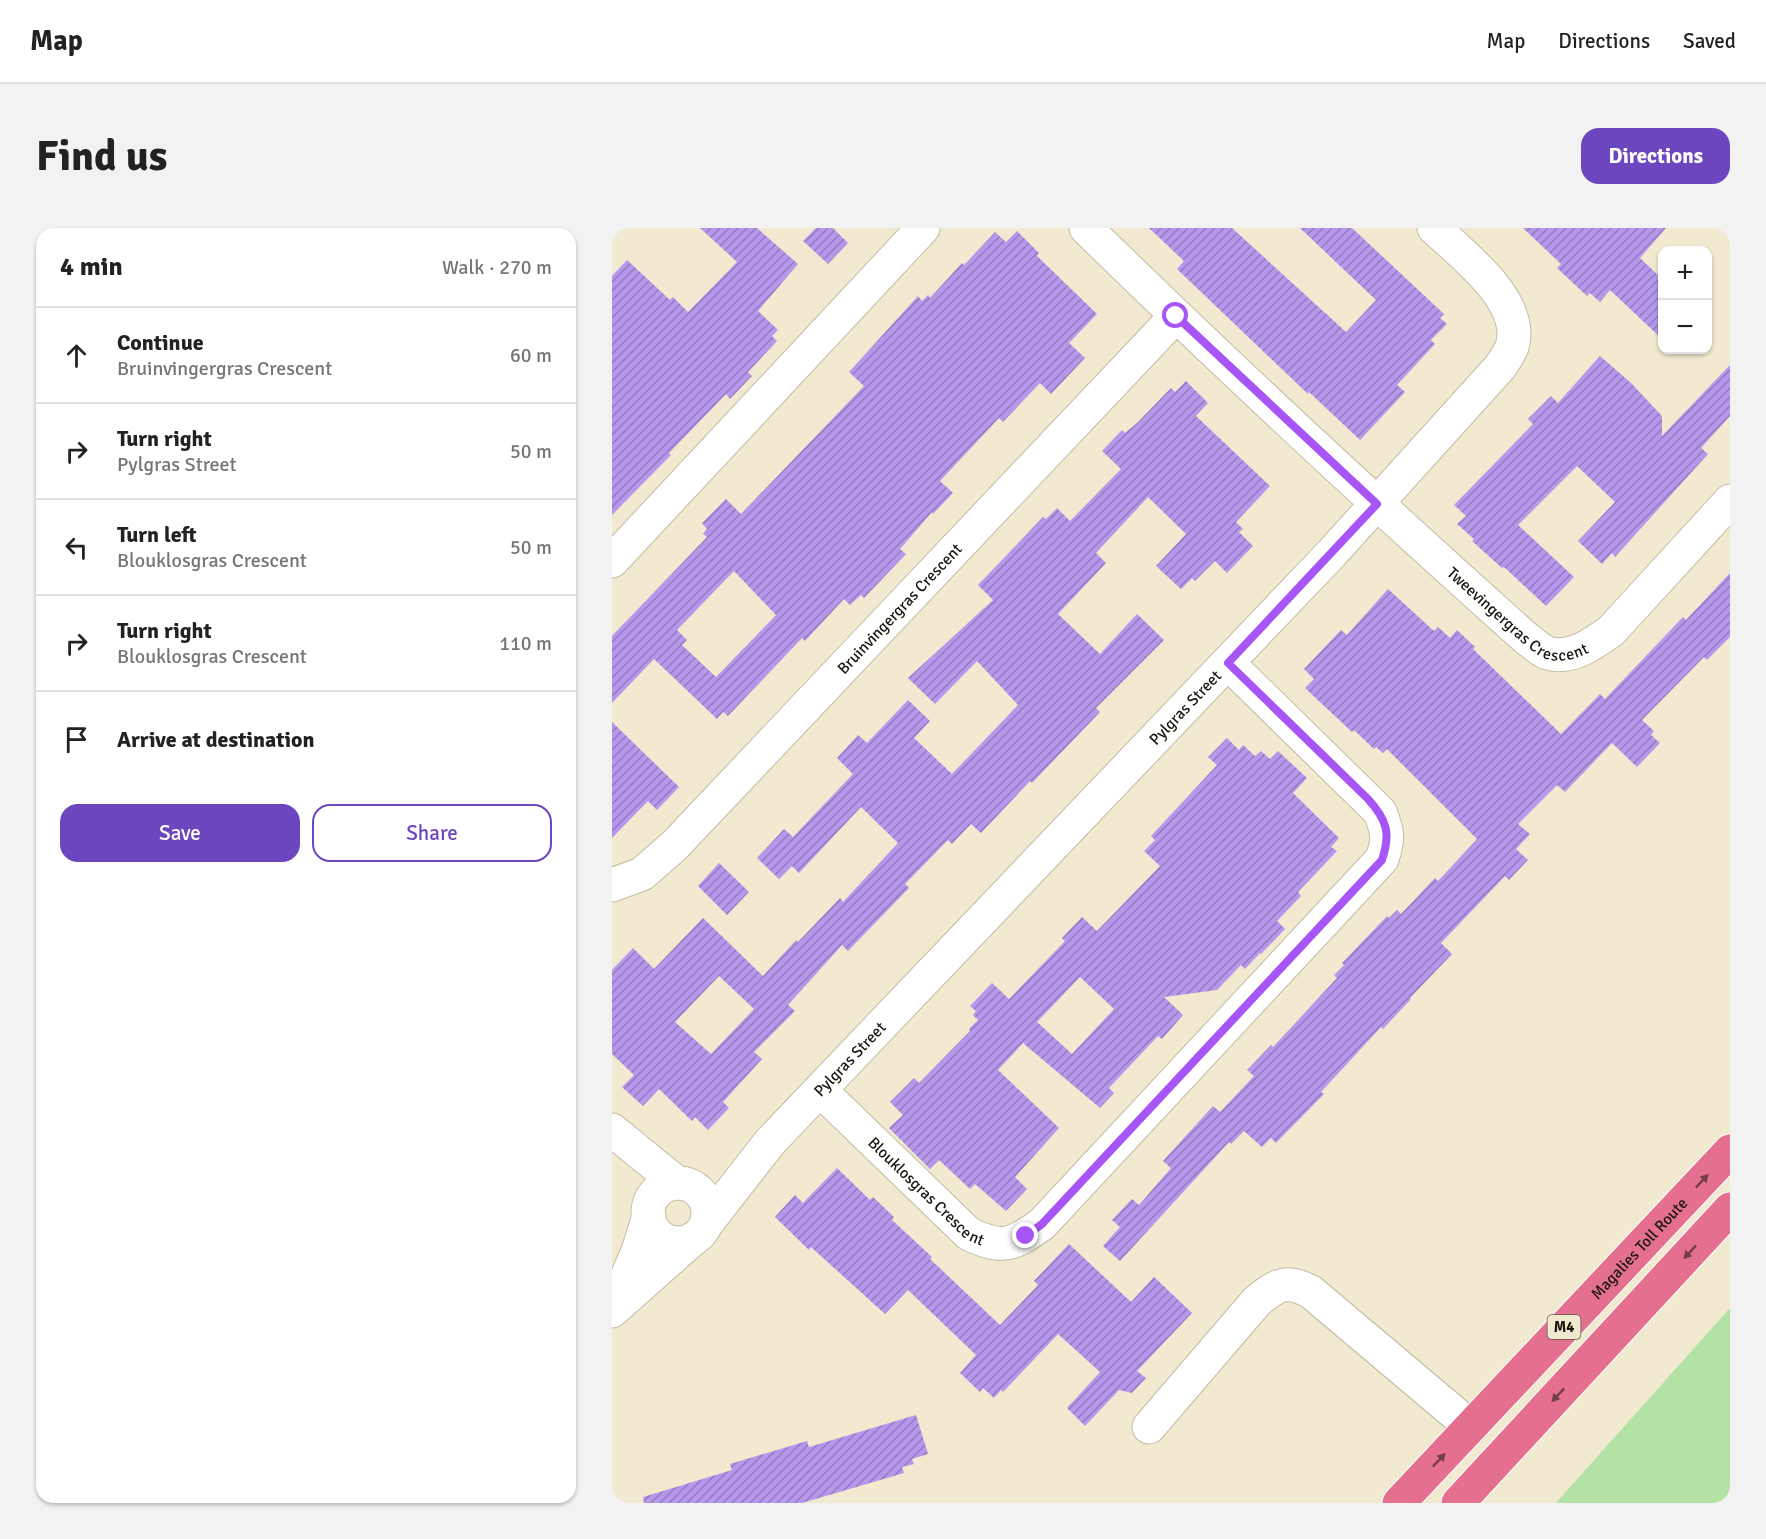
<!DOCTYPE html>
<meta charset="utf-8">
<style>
:root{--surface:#fff;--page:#f2f2f2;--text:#222;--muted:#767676;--line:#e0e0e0;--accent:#6b46bf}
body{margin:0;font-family:Signika,sans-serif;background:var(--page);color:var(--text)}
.controls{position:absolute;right:18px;top:18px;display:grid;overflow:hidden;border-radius:12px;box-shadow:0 2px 4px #0004}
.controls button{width:54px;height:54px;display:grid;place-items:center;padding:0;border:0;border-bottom:2px solid var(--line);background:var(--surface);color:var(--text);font:30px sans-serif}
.stop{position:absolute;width:18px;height:18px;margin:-14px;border:4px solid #a855f7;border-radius:50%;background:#fff}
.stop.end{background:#a855f7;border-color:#fff;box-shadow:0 2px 6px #0008}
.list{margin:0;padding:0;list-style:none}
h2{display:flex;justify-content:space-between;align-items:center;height:78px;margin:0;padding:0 24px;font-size:26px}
h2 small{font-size:20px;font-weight:400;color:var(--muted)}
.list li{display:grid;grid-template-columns:39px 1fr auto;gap:18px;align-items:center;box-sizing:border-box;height:96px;padding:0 24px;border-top:2px solid var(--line)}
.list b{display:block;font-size:22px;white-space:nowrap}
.list p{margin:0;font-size:20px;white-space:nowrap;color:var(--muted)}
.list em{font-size:20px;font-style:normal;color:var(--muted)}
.actions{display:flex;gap:12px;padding:18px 24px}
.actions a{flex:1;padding:14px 0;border:2px solid var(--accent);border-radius:18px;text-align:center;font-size:21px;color:var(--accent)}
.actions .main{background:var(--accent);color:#fff}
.icon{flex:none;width:33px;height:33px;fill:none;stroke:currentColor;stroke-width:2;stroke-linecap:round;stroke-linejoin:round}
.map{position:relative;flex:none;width:1118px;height:1275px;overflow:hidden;border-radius:18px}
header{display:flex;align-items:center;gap:36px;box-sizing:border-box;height:84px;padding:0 30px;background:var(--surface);border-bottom:2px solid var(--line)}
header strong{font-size:28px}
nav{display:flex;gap:33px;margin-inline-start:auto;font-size:21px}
.intro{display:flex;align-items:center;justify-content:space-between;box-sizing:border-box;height:144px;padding:0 36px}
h1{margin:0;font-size:42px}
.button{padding:15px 27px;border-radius:18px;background:var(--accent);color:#fff;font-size:21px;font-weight:700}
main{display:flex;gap:36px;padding:0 36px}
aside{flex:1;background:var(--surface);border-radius:18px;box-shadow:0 2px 4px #0004}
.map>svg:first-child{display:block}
</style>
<header>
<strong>Map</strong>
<nav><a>Map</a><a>Directions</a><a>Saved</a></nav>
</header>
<div class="intro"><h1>Find us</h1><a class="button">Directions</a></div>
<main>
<aside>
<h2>4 min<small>Walk · 270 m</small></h2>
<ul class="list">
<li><svg class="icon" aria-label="ahead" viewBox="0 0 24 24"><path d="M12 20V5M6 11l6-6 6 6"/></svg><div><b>Continue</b><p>Bruinvingergras Crescent</p></div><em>60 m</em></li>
<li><svg class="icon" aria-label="right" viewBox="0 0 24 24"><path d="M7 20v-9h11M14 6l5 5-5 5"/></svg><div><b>Turn right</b><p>Pylgras Street</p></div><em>50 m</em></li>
<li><svg class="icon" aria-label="left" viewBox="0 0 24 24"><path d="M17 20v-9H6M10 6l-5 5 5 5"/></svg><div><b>Turn left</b><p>Blouklosgras Crescent</p></div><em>50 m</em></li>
<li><svg class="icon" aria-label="right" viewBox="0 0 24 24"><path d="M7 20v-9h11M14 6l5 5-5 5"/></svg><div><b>Turn right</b><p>Blouklosgras Crescent</p></div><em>110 m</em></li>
<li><svg class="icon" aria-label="arrive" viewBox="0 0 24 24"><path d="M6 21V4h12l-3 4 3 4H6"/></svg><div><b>Arrive at destination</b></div></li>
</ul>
<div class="actions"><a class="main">Save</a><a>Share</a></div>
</aside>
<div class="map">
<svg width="1118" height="1275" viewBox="0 0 1118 1275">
<defs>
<pattern id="building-hatch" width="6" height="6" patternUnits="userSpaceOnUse" patternTransform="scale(1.5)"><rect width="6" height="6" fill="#b697ec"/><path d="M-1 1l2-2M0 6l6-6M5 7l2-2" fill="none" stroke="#937abe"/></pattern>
</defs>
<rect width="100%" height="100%" fill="#f1e9d0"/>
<polygon fill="#b2e3a5" points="1118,1080 1118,1275 944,1275 951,1267"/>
<g fill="url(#building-hatch)" fill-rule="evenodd">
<polygon points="88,0 145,0 186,36 146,83 166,102 160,108 165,113 136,144 140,148 118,171 114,166 57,225 59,227 0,287 0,48 15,32 58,72 61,69 76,84 125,34"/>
<polygon points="204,0 221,0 236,15 216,36 191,13"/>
<polygon points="537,0 620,0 734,104 764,72 688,0 740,0 832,86 828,90 835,96 819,112 823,116 785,157 793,164 748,212 697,164 696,166 565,41 572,33"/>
<polygon points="911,0 1054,0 1028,30 1050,51 1050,111 998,62 988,74 978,65 975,68 945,40 949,36"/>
<path d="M405,3l22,22 -2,3 60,58 -28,29 16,15 -34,36 -11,-11 -37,39 -4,-4 -59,63 13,12 -20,21 -1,-2 -32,37 6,5 -42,44 -3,-3 -11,10 -6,-6 -39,42 -3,-3 -74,78 -5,-4 -6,7 -63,-60 -42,44v-67l95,-99 -4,-3 4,-5 -5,-6 24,-24 15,15 123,-128 -15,-14 69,-76 4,5 6,-6 2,3 32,-35 2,2 31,-33 11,10zM122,343l42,44 -60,62 -34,-32 5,-5 -10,-10z"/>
<polygon points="988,128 1019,155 1050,188 1050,208 1118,137 1118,188 1089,220 1096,226 1003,329 1000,325 990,336 966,313 1003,274 965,238 906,297 962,349 934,378 892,339 890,340 860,313 862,311 845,296 854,288 842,277 921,196 916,191 939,168 946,175"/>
<path d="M574,153l22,22 -12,13 74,70 -34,36 7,7 -4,3 14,14 -26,27 -12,-12 -20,20 -3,-3 -11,11 -25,-23 30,-32 -38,-37 -52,56 10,10 -48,51 42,40 37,-40 27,26 -68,68 4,4 -68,71 -2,-2 -49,52 -10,-9 -19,20 -4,-4 -43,44 4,4 -61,63 -6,-6 -54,60 7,6 -41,41 8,7 -39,43 6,6 -21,22 -13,-13 -3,4 -33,-32 -16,17 -21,-19 12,-12 -22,-21v-84l21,-22 21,21 49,-51 60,58 33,-36 2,2 42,-44 3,4 55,-59 -37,-36 -62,66 -7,-7 -13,13 -22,-21 27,-29 9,8 60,-63 -16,-16 21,-23 9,8 41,-43 22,21 -16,17 38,36 66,-69 -41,-44 -42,43 -27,-26 85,-78 -15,-15 65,-68 3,2 11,-11 13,13 51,-52 -19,-18 20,-21 3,3 12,-10 34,-35 4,4zM107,748l35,33 -43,45 -36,-32z"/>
<polygon points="1118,345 1118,409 1095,432 1092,429 1030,492 1042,503 1039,507 1048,515 1025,539 1000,515 953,564 945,557 906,596 918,606 904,621 916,632 897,652 893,648 829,715 840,726 798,770 799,771 771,801 769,799 709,864 712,866 664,915 659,910 650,919 632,903 619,916 617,914 508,1033 491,1018 508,999 500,992 520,971 527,977 559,940 551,933 601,878 608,884 642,848 635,842 659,817 661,819 725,750 722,747 732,737 730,735 775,688 777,690 785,682 789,686 823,650 826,653 865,611 775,521 771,525 764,519 762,521 742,502 740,504 693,460 702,451 692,441 729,402 735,407 776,361 822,403 826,399 838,410 845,402 863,419 861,421 949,506 988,466 993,471 1071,389 1074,392"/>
<polygon points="0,494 67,559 45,582 36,573 0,610"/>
<path d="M615,510l12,12 4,-5 12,11 6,-5 9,8 8,-8 29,27 -14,15 46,45 -8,9 6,4 -39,41 3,4 -24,25 8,8 -24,25 -1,-1 -15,16 -4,-4 -24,25 -53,7 19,18 -21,24 -4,-3 -49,52 5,5 -14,15 -77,-65 -25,27 61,58 -44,49 12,12 -21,22 -31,-27 -5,5 -31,-29 -9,9 -41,-41 14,-13 -13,-13 24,-24 5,5 51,-52 -1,-2 9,-9 -5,-5 3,-4 -6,-5 22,-23 17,16 56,-58 -3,-3 20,-21 15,14 63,-65 -16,-15 11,-11 -4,-4 66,-71 -9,-8zM468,749l34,32 -42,45 -35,-32z"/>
<polygon points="107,635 137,664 115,687 86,658"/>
<polygon points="225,940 258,972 261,969 282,989 280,992 320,1029 318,1031 388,1097 426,1057 422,1053 457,1016 519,1074 542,1049 580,1085 525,1143 534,1150 520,1165 507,1162 473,1198 455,1180 488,1144 446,1106 391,1164 389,1162 382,1170 371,1160 368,1164 348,1145 364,1127 296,1062 273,1086 199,1019 197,1022 163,989 183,967 191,975"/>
<polygon points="304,1187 316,1226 300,1231 302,1236 290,1239 292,1245 190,1275 32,1275 31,1269 120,1242 118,1236 195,1213 197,1219"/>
</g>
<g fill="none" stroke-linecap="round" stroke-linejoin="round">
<defs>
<g id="minor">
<path id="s1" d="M474,0c144,141 291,277 441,411 6,4 13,11 20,14 24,7 46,-9 64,-22l119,-130"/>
<polyline points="0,333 311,0"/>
<path id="s2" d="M0,657l30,-11 32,-28 502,-530"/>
<path id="s3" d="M208,862l149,144c34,16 44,11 73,-10l340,-365c7,-20 6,-27 -2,-47l-152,-149"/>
<polyline points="0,902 65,955"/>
<circle cx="66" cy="985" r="30"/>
<path id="s4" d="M94,996l64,-82 561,-588 169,-187c4,-6 9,-13 12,-20 14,-45 -49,-92 -78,-119"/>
<polyline points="5,1072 26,1023 37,988"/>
<polyline points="0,1083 81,1011"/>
<path d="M537,1199l108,-126c21,-17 30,-22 54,-9l160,135"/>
</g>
<g id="highway">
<path id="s5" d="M787,1275l331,-352"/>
<polyline points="846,1275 1118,981"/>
</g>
</defs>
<use href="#minor" stroke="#c3bca4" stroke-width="35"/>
<use href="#highway" stroke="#fff" stroke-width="35"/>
<use href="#minor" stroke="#fff" stroke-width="33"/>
<use href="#highway" stroke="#e56f8f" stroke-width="33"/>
</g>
<defs><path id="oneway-solid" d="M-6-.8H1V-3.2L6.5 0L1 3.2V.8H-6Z" transform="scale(1.5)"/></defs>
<g fill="#753f48">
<use href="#oneway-solid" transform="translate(1090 953) rotate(-47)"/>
<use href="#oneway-solid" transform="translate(1078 1024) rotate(133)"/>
<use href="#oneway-solid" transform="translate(946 1167) rotate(133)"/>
<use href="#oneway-solid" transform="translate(827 1232) rotate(-47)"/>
</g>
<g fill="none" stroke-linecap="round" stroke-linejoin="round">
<path stroke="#a855f7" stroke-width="8" d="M414,1008l16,-12 340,-364c9,-27 5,-40 -14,-61l-140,-136 149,-159 -201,-188"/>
</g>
<g text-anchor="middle" stroke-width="4.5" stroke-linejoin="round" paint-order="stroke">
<rect fill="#f1e9d0" stroke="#5a5648" stroke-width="1.5" x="935.5" y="1087" width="33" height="24" rx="4.5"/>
<g font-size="15" font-weight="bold" fill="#1a170e">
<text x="952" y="1104">M4</text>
</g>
<g font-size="16" fill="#1a170e" stroke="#f1e9d0">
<text dy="6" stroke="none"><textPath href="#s1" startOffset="584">Tweevingergras Crescent</textPath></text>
<text dy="6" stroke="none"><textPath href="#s2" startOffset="402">Bruinvingergras Crescent</textPath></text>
<text dy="6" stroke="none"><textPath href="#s4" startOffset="705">Pylgras Street</textPath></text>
<text dy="6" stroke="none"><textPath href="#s4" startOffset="219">Pylgras Street</textPath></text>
<text dy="6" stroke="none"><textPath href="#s3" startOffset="147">Blouklosgras Crescent</textPath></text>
<text dy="6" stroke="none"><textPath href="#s5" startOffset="350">Magalies Toll Route</textPath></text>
</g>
</g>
</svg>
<div class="controls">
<button>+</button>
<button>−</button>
</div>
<div class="stop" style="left:564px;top:88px"></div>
<div class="stop end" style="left:414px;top:1008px"></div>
</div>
</main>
